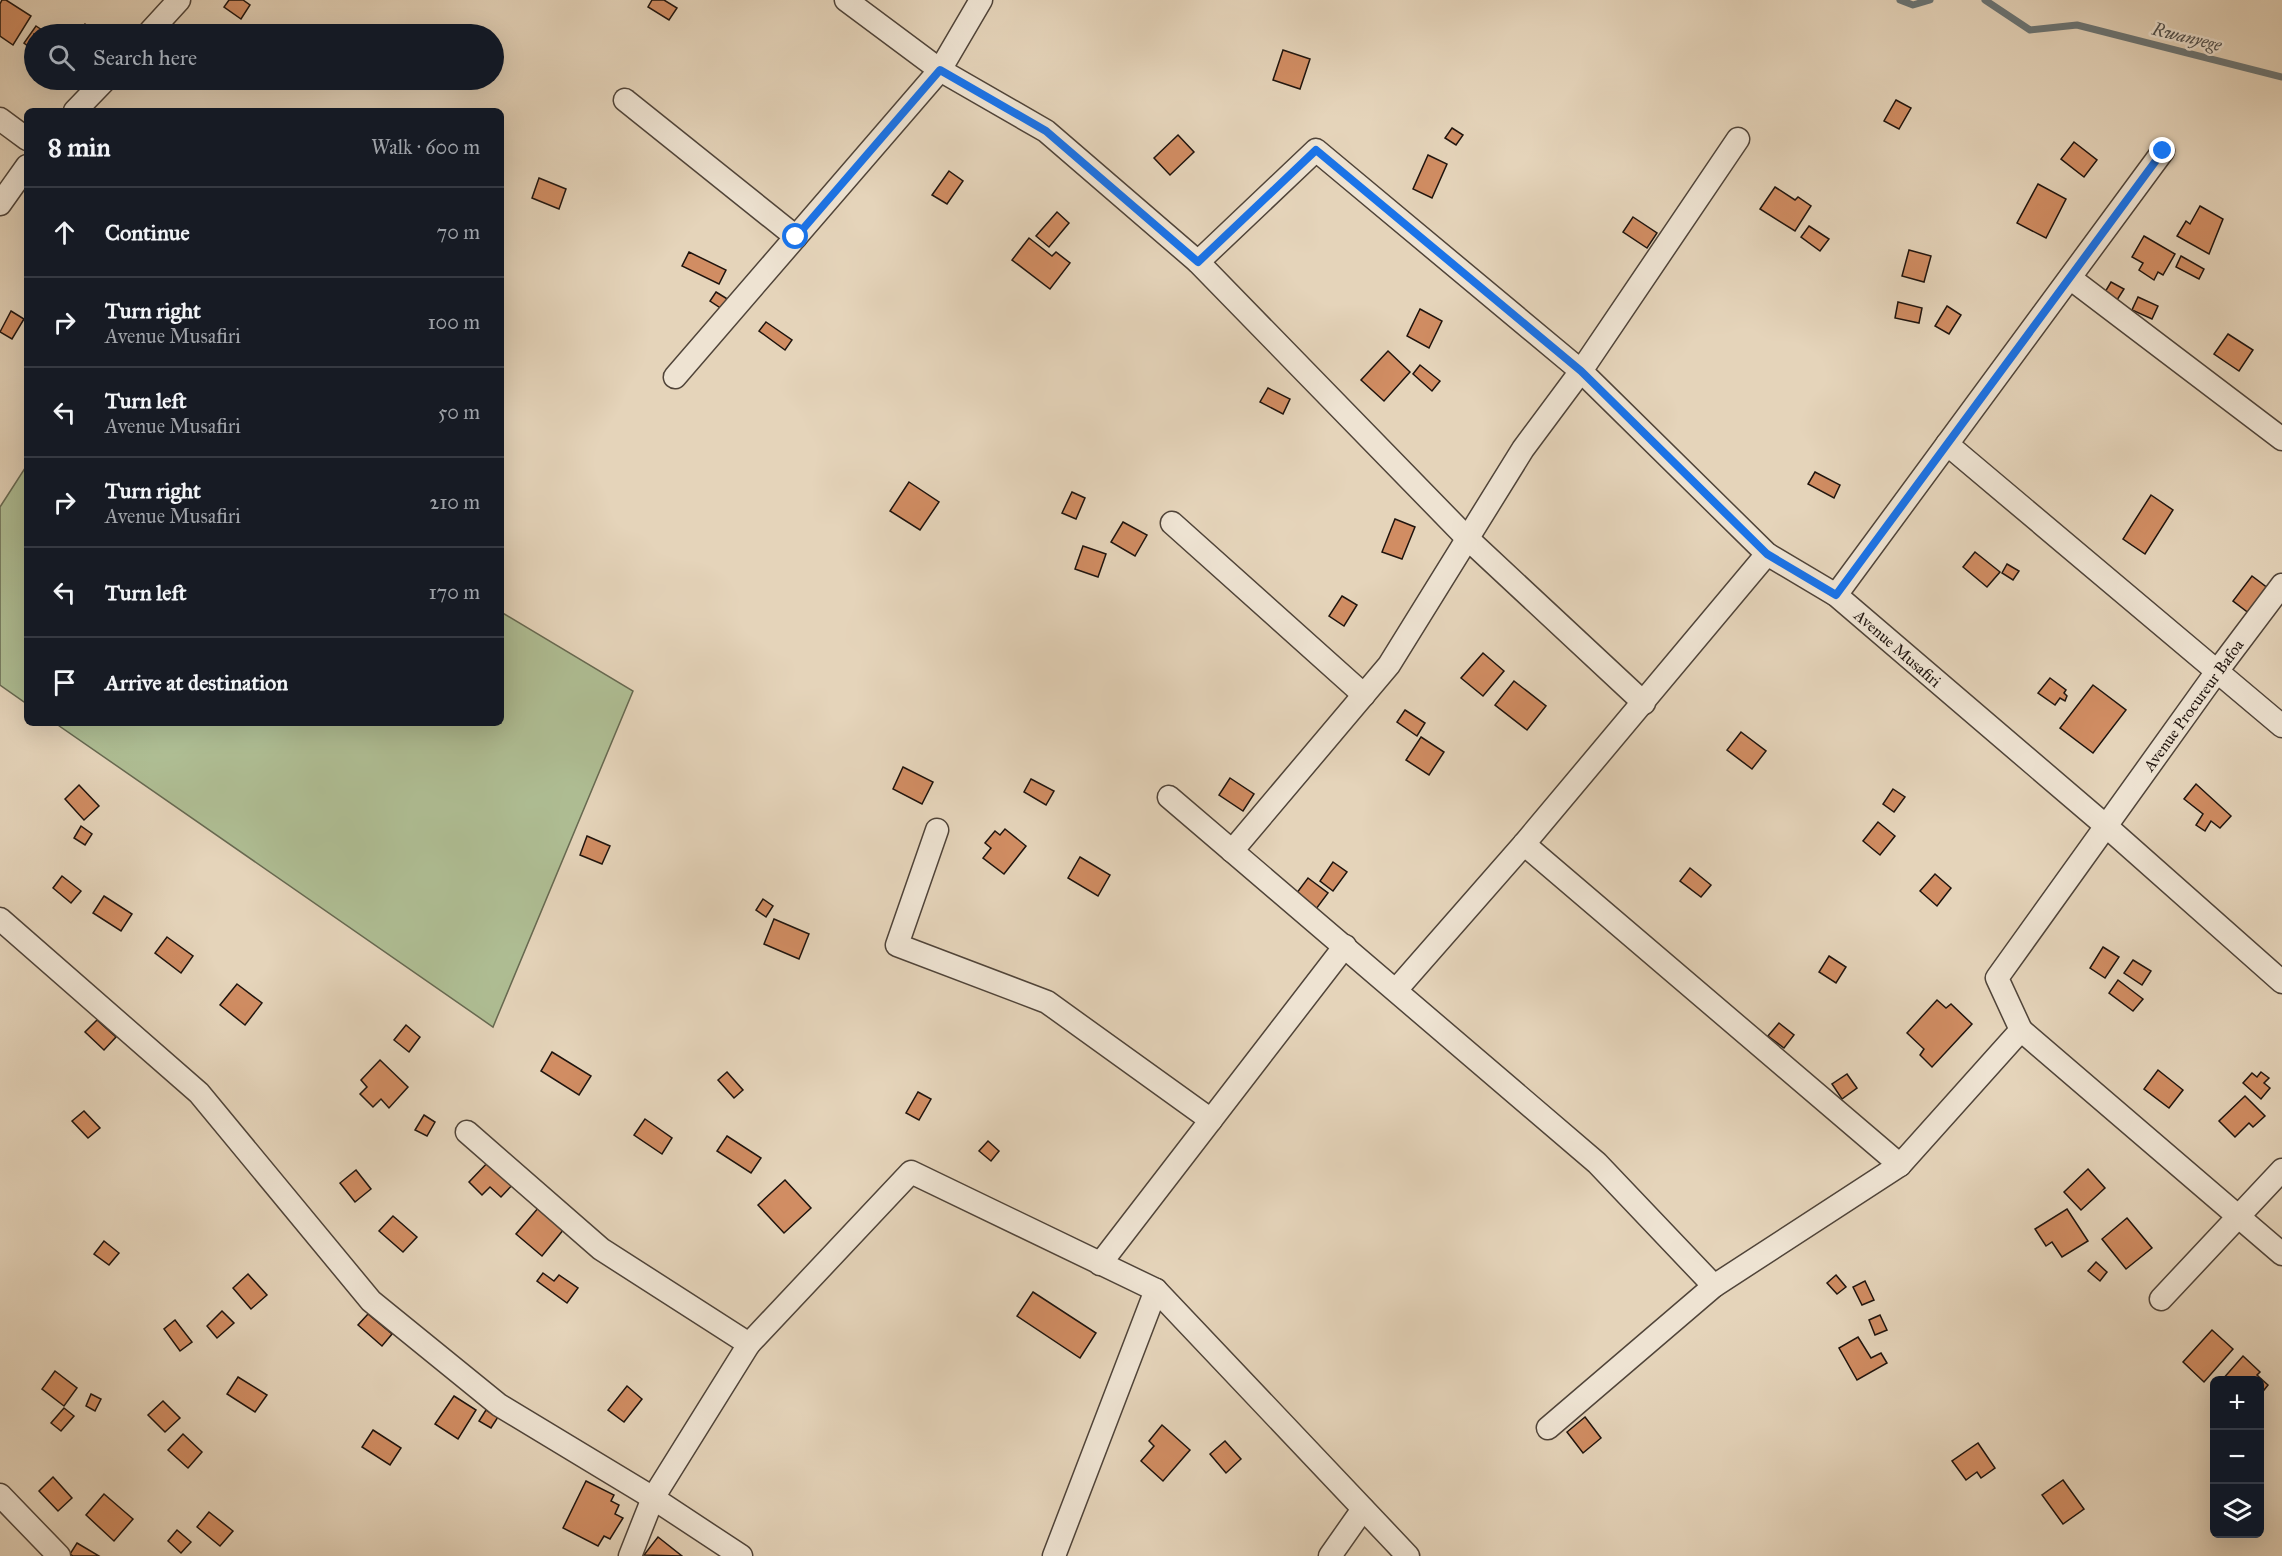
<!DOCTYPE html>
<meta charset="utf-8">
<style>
:root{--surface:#171b24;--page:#242831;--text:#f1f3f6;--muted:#9ea1a6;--line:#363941}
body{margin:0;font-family:"IM FELL Great Primer",serif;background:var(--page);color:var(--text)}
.controls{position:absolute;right:18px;bottom:18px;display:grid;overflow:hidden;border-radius:9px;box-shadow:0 6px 24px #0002}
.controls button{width:54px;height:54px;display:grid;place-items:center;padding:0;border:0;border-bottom:2px solid var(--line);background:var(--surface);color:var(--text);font:30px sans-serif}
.stop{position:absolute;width:18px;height:18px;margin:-14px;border:4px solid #1a73e8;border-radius:50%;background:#fff}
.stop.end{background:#1a73e8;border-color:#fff;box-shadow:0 2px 6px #0008}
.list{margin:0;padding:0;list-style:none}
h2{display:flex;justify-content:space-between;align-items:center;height:78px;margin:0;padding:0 24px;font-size:26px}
h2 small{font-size:20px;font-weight:400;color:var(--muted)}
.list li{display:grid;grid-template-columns:39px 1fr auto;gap:18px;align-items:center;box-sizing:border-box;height:90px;padding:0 24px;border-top:2px solid var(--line)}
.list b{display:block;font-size:22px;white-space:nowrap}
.list p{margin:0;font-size:20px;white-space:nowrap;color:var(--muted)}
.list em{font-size:20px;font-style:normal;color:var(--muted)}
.icon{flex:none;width:33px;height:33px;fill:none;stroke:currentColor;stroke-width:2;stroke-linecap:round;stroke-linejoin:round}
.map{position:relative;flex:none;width:2282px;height:1556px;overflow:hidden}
.search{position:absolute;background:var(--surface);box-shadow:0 6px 24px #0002;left:24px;top:24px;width:480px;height:66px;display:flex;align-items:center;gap:15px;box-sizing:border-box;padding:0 21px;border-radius:33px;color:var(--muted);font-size:22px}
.panel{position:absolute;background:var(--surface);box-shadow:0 6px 24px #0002;left:24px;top:108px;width:480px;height:618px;border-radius:9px}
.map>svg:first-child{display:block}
</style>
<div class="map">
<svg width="2282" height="1556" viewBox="0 0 2282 1556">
<rect width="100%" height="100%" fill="#e5d4ba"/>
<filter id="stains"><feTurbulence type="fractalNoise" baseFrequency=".00333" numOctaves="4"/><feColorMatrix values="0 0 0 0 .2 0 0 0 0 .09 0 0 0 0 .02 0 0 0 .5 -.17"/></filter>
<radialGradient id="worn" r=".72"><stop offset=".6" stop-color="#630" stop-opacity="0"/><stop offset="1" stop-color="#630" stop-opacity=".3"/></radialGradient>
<g fill="#afbe94" stroke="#676951" stroke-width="1.5">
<polygon points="27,465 27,704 0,685 0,507"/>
<polygon points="501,612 633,691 493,1027 55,723 501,723"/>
</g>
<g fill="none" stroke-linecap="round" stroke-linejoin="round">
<g stroke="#6a7576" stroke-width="7">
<polyline points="1900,0 1913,5 1930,0"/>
<polyline points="1985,0 2030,30 2077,25 2282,77"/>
</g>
</g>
<g fill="#d18d63" stroke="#1f140e" stroke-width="1.5">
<polygon points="2,0 6,0 31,16 13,45 0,36 0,4"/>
<polygon points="229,0 243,0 250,5 241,19 224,7"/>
<polygon points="652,0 664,0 677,8 669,20 648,7"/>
<polygon points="85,24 100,34 78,34"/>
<polygon points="36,26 48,34 34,34 34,51 24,43"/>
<polygon points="1283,50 1310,59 1300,89 1273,80"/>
<polygon points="1896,100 1911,108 1899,129 1884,121"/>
<polygon points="1452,128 1463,135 1456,145 1445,138"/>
<polygon points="1178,135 1194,152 1170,175 1154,158"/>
<polygon points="2074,142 2097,160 2084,177 2061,159"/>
<polygon points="1428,155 1447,164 1432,198 1413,189"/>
<polygon points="949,171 963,181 947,204 932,195"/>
<polygon points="539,178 566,189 559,209 532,198"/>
<polygon points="2038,184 2066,199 2046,238 2017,223"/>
<polygon points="1775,187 1795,200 1798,197 1811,206 1795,231 1760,209"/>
<polygon points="2200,206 2223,219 2209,254 2177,236 2186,221 2190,224"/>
<polygon points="1057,212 1069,223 1049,247 1036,236"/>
<polygon points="1633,217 1657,233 1647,248 1623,232"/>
<polygon points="1809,226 1829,239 1820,251 1801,237"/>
<polygon points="2144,236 2175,254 2163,275 2158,272 2154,280 2139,270 2143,263 2132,257"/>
<polygon points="1029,238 1052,256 1056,252 1070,263 1050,289 1012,260"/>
<polygon points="1909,250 1931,256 1924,282 1902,276"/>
<polygon points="689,252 726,270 719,284 682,266"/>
<polygon points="2181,256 2204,269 2199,279 2176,267"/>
<polygon points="2111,282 2124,289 2117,300 2105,292"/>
<polygon points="716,292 729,300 722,309 710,301"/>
<polygon points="2138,297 2158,306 2152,319 2132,310"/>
<polygon points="1898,302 1922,308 1919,323 1895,318"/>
<polygon points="1947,306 1961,315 1949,334 1935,326"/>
<polygon points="1420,309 1442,321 1429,348 1407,336"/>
<polygon points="11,311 24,319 12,339 0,332"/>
<polygon points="766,322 792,340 785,350 759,331"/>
<polygon points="2228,334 2253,350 2239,371 2214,354"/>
<polygon points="1388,351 1410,372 1384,401 1361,380"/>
<polygon points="1420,365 1440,381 1432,391 1413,374"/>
<polygon points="1268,388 1290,399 1283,414 1260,402"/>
<polygon points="1815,472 1840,485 1834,498 1808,484"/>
<polygon points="909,482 939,502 920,530 890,511"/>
<polygon points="1072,492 1085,498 1076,519 1062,513"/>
<polygon points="2151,495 2173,510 2145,554 2123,539"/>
<polygon points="1395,519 1415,527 1402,559 1382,552"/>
<polygon points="1123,522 1147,535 1135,556 1111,542"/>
<polygon points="1083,546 1106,554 1098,577 1075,569"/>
<polygon points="1975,552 2000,572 1987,587 1963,567"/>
<polygon points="2007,564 2019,571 2013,580 2002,573"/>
<polygon points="2252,576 2269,589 2250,614 2233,601"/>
<polygon points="1342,596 1357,605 1344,626 1329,616"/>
<polygon points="1483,653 1504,671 1483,696 1461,678"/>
<polygon points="2050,678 2066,690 2064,693 2067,696 2065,701 2060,698 2055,705 2038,693"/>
<polygon points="1514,681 1546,706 1527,730 1495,705"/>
<polygon points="2093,685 2126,710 2093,753 2060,728"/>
<polygon points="1405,710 1425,723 1417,736 1397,722"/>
<polygon points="1741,732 1766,751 1752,769 1727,750"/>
<polygon points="1421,737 1444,752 1429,775 1406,760"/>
<polygon points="903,767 933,782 922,804 893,789"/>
<polygon points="1230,778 1254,794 1243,811 1219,795"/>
<polygon points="1031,779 1054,791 1046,805 1024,792"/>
<polygon points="2196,784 2231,816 2220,828 2211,821 2205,831 2196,825 2203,814 2184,799"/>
<polygon points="79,785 99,806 84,820 65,799"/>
<polygon points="1893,789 1905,797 1894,812 1883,804"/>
<polygon points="1878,822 1895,836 1880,855 1863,841"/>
<polygon points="81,826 92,834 85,845 74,838"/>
<polygon points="1005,829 1026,846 1004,874 983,858 991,848 985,843 995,831 1000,835"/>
<polygon points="587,836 610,846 602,864 580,855"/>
<polygon points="1080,857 1110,875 1098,896 1068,878"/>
<polygon points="1333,862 1347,872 1333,891 1320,881"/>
<polygon points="1690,868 1711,885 1701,897 1680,881"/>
<polygon points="1935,874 1951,888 1937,906 1920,891"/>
<polygon points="62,876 81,891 71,903 53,888"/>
<polygon points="1308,878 1328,893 1316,909 1296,894"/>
<polygon points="104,896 132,914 121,931 93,913"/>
<polygon points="763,899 773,906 766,917 756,910"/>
<polygon points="774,919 809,934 799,959 764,944"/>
<polygon points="167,937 193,956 181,973 155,953"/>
<polygon points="2103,947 2119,957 2105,978 2090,968"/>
<polygon points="1829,956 1846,967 1836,983 1819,972"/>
<polygon points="2133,960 2151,971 2142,985 2124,973"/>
<polygon points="2118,980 2143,999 2133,1011 2109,993"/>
<polygon points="237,984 262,1003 245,1025 220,1005"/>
<polygon points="1937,1000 1946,1008 1951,1004 1972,1024 1932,1067 1920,1055 1924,1049 1907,1033"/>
<polygon points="97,1020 116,1037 104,1050 85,1032"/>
<polygon points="1779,1023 1794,1035 1784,1048 1768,1036"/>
<polygon points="406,1025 420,1037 409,1052 394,1040"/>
<polygon points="552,1052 591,1076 579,1095 541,1071"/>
<polygon points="380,1060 408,1087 389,1108 381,1099 373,1107 360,1094 367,1087 361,1080"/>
<polygon points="2158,1070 2183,1090 2169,1108 2144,1089"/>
<polygon points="727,1072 743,1090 734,1098 718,1080"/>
<polygon points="2261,1072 2269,1078 2264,1083 2270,1088 2261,1099 2243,1083 2252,1073 2257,1077"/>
<polygon points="1847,1074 1857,1088 1842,1099 1832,1084"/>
<polygon points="918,1092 931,1099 919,1120 906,1113"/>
<polygon points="2245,1096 2265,1116 2253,1127 2249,1123 2235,1137 2219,1121"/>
<polygon points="84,1111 100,1128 88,1138 72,1121"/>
<polygon points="424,1115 435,1122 427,1136 415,1130"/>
<polygon points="645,1119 672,1138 662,1154 634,1135"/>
<polygon points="727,1136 761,1158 751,1173 717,1151"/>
<polygon points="988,1141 999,1151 991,1161 979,1151"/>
<polygon points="491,1159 515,1182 501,1197 490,1187 482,1195 469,1182"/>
<polygon points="2088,1169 2105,1188 2081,1210 2064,1192"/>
<polygon points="356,1170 371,1189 355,1202 340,1183"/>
<polygon points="785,1180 811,1208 784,1233 758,1205"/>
<polygon points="539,1207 564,1229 542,1256 516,1234"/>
<polygon points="2067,1209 2088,1241 2062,1257 2052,1242 2046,1246 2035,1229"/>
<polygon points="393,1216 417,1237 403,1252 379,1231"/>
<polygon points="2127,1218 2152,1248 2126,1269 2102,1239"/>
<polygon points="104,1241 119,1253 109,1265 94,1254"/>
<polygon points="2096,1262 2107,1272 2100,1281 2088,1271"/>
<polygon points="543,1273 554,1281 559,1275 578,1288 567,1303 537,1281"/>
<polygon points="248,1274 267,1295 251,1309 233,1288"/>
<polygon points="1836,1275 1846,1287 1837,1294 1827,1283"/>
<polygon points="1865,1281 1874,1300 1862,1305 1853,1287"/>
<polygon points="1033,1292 1096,1333 1080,1358 1017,1316"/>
<polygon points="222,1311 234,1323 217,1338 207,1326"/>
<polygon points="368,1314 392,1334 382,1346 358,1325"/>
<polygon points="1880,1315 1887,1330 1875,1335 1869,1320"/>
<polygon points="175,1320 192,1342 180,1351 164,1329"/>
<polygon points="2212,1330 2233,1349 2204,1382 2183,1362"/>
<polygon points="1858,1337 1871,1358 1881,1353 1887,1363 1857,1380 1839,1348"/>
<polygon points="2243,1356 2260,1372 2257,1375 2268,1385 2260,1395 2260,1380 2222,1380"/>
<polygon points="55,1371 77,1388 64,1406 42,1389"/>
<polygon points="238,1377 267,1395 255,1412 227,1394"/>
<polygon points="627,1386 642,1399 624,1422 608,1410"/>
<polygon points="91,1394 101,1399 95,1411 86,1406"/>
<polygon points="454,1396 476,1410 458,1439 435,1424"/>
<polygon points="163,1401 180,1418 165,1432 148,1415"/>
<polygon points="64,1408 74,1416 61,1431 51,1423"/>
<polygon points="486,1410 498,1417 491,1428 479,1421"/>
<polygon points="1585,1417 1601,1438 1583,1453 1567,1432"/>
<polygon points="1162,1425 1190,1450 1163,1481 1141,1461 1154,1446 1149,1441"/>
<polygon points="373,1430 401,1448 390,1465 362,1447"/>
<polygon points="183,1434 202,1452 188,1468 168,1450"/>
<polygon points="1225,1441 1241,1459 1226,1473 1210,1454"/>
<polygon points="1978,1443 1995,1468 1981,1478 1977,1472 1966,1480 1952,1461"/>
<polygon points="53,1477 72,1498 58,1511 39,1491"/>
<polygon points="2063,1480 2084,1509 2063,1524 2042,1495"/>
<polygon points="586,1481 614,1495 611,1501 619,1505 615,1514 623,1518 610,1539 604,1536 598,1546 563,1528"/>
<polygon points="104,1494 133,1519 114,1541 86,1515"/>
<polygon points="209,1512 233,1531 220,1546 197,1527"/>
<polygon points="177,1530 191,1542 181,1553 168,1541"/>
<polygon points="658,1537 682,1556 681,1556 644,1555"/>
<polygon points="77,1543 99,1556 73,1556 70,1554"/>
</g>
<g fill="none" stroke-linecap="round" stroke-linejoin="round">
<defs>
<g id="minor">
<polyline points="846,0 940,70 1046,131 1198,262 1316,150 1581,371 1767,554 1836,595 2106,826 2282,982"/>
<polyline points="148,34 179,0"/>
<polyline points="625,100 796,237"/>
<polyline points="75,111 105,80"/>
<polyline points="0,119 27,139"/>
<polyline points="0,204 27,166"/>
<polyline points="1198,262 1468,539 1644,703"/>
<polyline points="2070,278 2282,439"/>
<polyline points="675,377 940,70 981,0"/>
<polyline points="1947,444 2282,726"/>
<polyline points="1172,523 1364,695"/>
<polyline points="1836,595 2163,151"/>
<polyline points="1169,797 1597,1163 1714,1286"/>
<polyline points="937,830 897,945 1047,1002 1211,1120"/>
<polyline points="1524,844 1900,1165"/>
<polyline points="1232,851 1389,665 1523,449 1581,371 1738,139"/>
<polyline points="0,919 199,1093 371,1301 499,1405 653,1498 741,1556"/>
<polyline points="1396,990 1524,844 1767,554"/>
<polyline points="2021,1030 2282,1254"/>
<polyline points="467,1132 601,1249 749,1344"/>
<polyline points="1100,1264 1345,946"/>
<polyline points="2161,1299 2282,1170"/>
<polyline points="1548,1428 1714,1286 1900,1165 2021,1030 1997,978 2218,670 2282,585"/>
<polyline points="0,1495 59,1556"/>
<polyline points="630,1556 653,1498 749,1344 911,1172 1156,1290 1408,1556"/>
<polyline points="1054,1556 1156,1290"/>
<polyline points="1330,1556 1363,1509"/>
</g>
</defs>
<use href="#minor" stroke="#504439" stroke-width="25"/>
<use href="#minor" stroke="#eee3d2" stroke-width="22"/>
</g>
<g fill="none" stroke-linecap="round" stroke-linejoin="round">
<polyline stroke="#1a73e8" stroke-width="8" points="796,237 940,70 1046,131 1198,262 1316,150 1581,371 1767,554 1836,595 2163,151"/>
</g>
<g text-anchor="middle" stroke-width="5" stroke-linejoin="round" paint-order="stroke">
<g font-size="16" fill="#1f140e" stroke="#eee3d2">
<text transform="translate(1898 648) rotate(41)" y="6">Avenue Musafiri</text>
<text transform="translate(2193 705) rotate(-54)" y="6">Avenue Procureur Bafoa</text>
</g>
<g font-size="18" font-style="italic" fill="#4b4c4b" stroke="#eee3d2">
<text transform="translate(2187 37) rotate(14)" y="6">Rwanyege</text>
</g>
</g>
<rect width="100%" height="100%" filter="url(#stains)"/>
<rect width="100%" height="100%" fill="url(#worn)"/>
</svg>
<div class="controls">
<button>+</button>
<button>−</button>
<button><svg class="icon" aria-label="layers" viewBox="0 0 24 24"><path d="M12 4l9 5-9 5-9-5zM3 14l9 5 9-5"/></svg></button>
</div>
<div class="stop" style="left:796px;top:237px"></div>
<div class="stop end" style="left:2163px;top:151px"></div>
<div class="search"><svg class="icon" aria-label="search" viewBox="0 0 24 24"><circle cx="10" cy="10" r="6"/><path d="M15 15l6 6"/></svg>Search here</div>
<section class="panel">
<h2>8 min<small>Walk · 600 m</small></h2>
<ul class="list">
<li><svg class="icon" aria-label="ahead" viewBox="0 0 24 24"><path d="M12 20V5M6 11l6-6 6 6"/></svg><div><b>Continue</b></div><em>70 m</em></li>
<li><svg class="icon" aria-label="right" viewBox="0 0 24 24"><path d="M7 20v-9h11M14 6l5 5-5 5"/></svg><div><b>Turn right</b><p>Avenue Musafiri</p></div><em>100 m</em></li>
<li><svg class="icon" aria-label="left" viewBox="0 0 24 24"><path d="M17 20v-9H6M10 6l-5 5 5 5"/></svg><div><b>Turn left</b><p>Avenue Musafiri</p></div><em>50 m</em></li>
<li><svg class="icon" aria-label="right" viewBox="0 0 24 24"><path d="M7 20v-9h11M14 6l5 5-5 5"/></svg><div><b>Turn right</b><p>Avenue Musafiri</p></div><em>210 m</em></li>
<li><svg class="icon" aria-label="left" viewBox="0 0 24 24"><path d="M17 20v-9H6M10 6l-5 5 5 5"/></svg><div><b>Turn left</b></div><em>170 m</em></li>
<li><svg class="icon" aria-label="arrive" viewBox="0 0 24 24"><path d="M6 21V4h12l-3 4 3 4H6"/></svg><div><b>Arrive at destination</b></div></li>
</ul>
</section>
</div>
